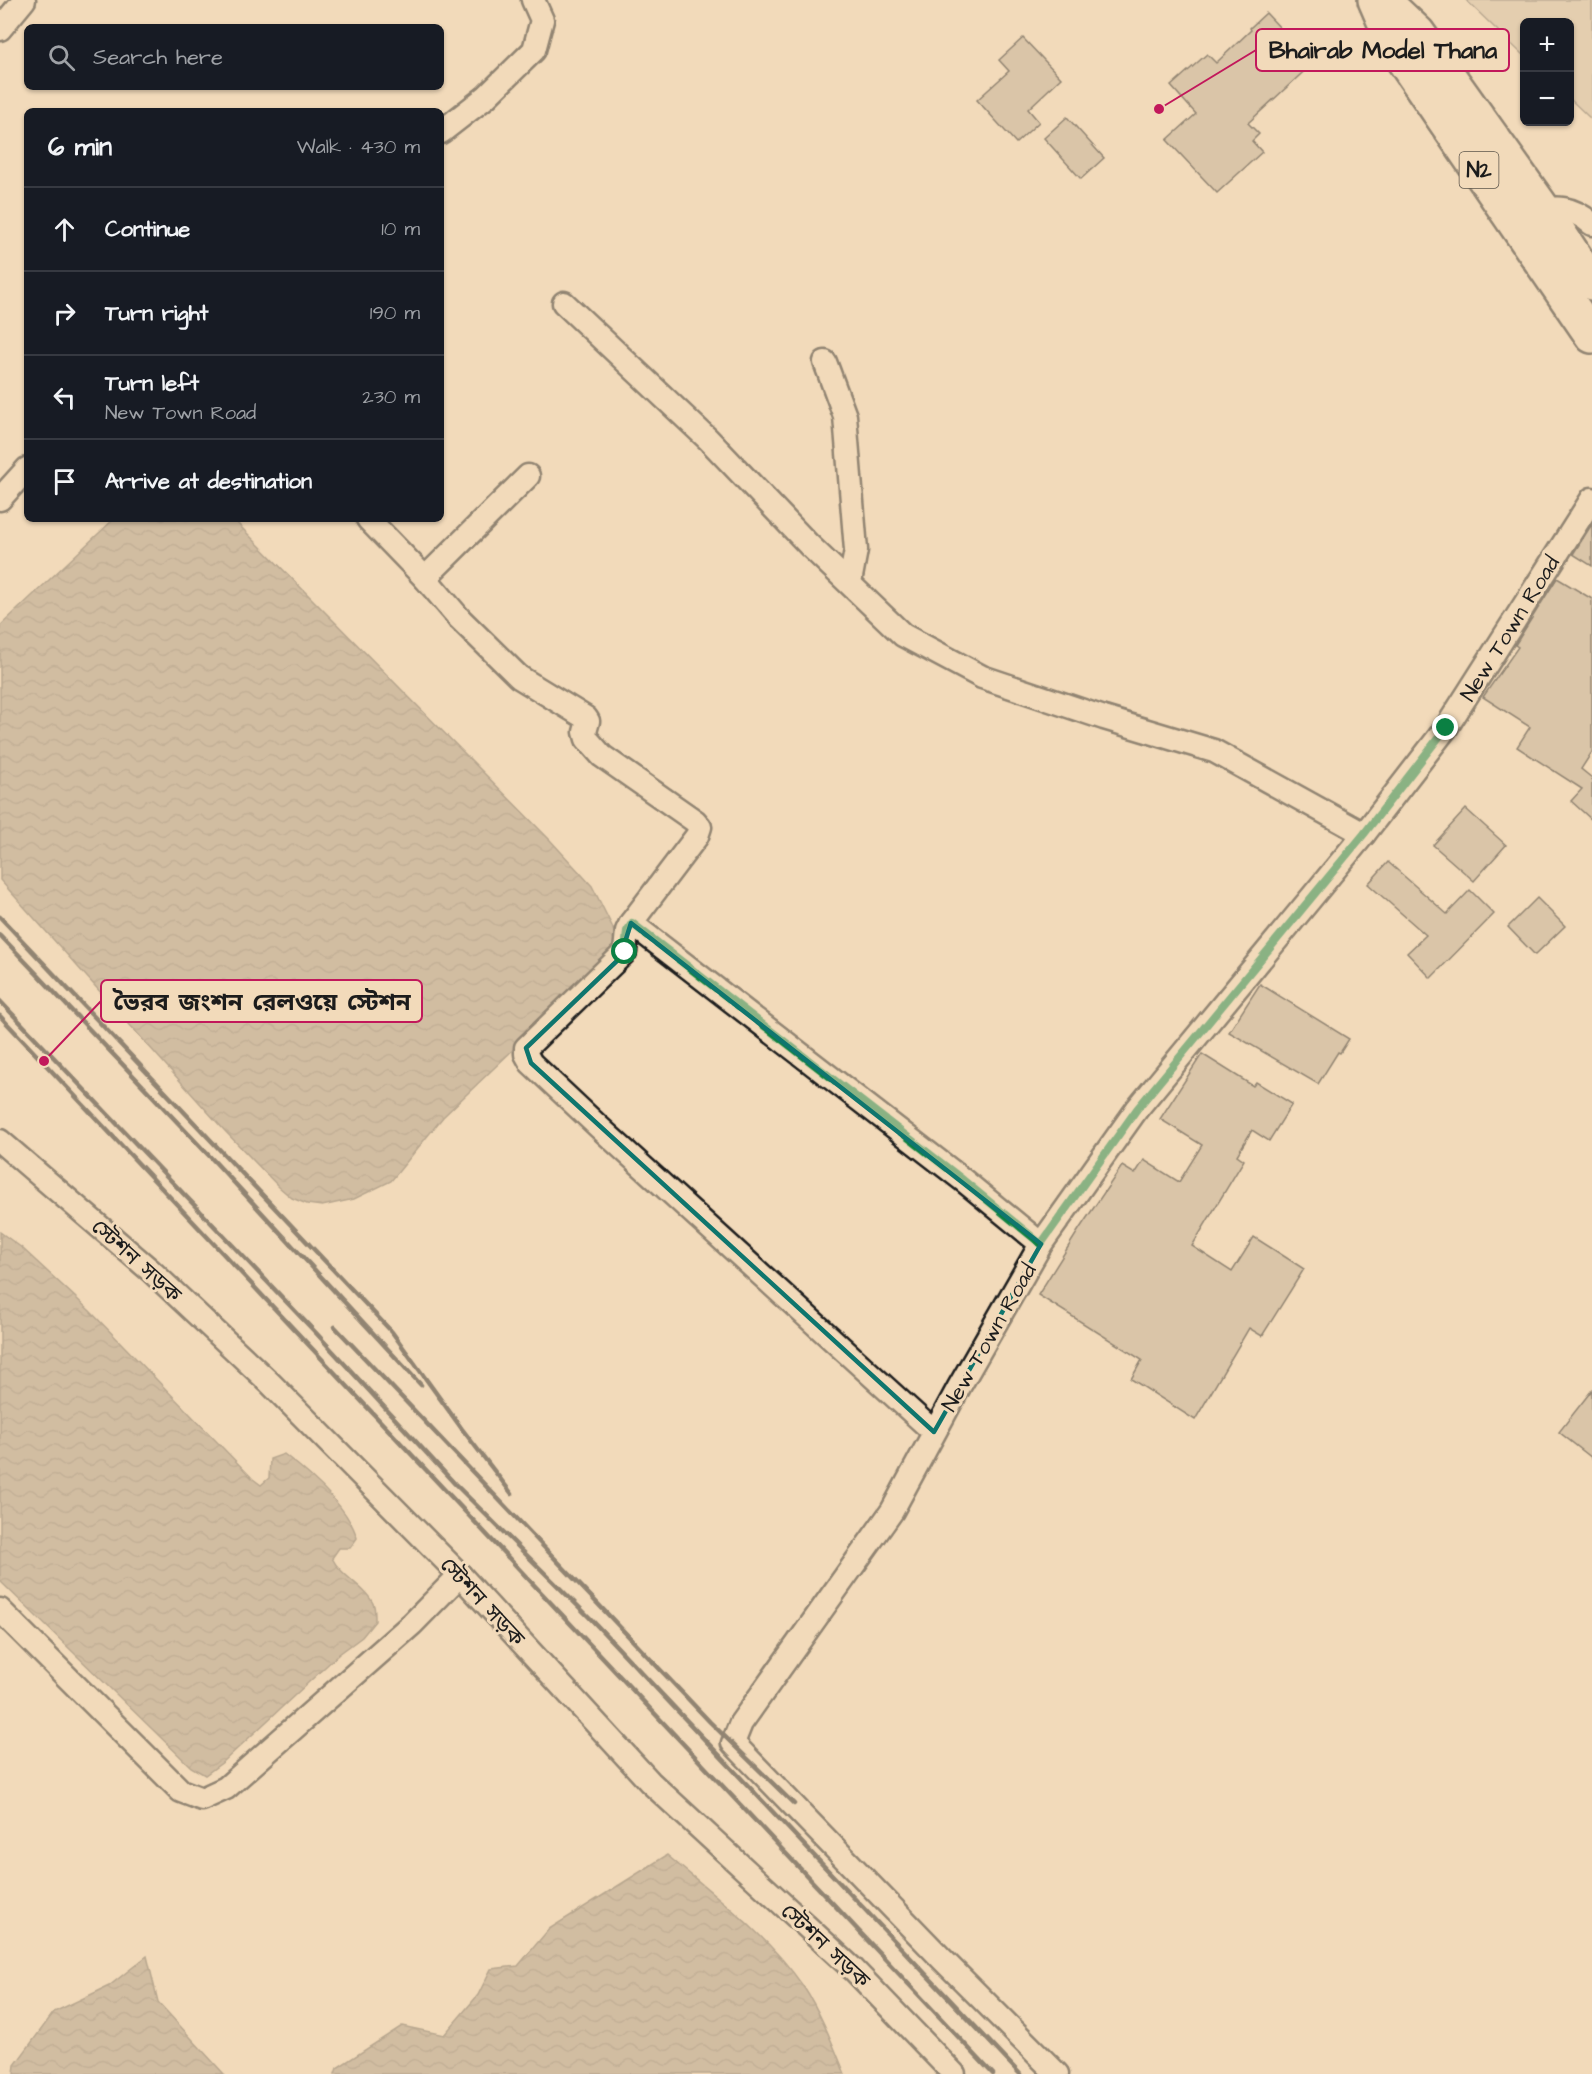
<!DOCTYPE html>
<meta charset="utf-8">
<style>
:root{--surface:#171b24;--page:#20242c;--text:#f1f3f6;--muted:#9ea1a6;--line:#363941}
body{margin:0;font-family:"Architects Daughter","Noto Sans Bengali",sans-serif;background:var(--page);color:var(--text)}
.controls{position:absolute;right:18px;top:18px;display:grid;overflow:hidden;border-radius:9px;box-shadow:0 2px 4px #0004}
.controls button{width:54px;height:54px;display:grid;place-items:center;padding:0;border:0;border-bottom:2px solid var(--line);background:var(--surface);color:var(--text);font:30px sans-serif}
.stop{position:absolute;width:18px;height:18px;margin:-14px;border:4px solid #0b8043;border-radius:50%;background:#fff}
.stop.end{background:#0b8043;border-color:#fff;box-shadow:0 2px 6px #0008}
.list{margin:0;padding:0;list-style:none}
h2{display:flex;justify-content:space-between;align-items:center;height:78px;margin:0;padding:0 24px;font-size:26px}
h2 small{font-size:20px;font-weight:400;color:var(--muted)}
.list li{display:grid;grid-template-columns:39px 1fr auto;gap:18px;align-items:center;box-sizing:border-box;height:84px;padding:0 24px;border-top:2px solid var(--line)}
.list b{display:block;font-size:22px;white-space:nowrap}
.list p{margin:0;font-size:20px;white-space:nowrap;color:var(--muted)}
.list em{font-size:20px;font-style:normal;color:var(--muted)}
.icon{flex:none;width:33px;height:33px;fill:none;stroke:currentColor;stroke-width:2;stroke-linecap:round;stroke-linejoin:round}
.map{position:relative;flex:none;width:1592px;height:2074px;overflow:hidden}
.search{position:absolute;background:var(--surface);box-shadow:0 2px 4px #0004;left:24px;top:24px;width:420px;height:66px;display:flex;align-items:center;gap:15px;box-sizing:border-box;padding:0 21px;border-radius:9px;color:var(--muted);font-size:22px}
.panel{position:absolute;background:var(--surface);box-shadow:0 2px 4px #0004;left:24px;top:108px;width:420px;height:414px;border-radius:9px}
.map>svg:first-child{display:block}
</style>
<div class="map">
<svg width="1592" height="2074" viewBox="0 0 1592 2074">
<defs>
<pattern id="water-waves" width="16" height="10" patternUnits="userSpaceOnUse" patternTransform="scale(1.5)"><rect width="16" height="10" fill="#a99984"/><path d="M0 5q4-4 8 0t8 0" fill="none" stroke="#897c6b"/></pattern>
</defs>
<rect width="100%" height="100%" fill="#f2daba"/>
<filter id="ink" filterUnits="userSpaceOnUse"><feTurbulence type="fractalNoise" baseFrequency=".0167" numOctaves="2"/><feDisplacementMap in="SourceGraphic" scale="12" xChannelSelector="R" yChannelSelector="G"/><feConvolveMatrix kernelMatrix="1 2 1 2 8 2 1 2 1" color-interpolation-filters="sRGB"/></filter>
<g filter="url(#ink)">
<polygon fill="#d2bea3" stroke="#776d60" stroke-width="1.5" points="1466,0 1592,0 1592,120 1570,99 1570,22 1524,22 1524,56"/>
<g fill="url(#water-waves)" stroke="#71675a" stroke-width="1.5">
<polygon points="114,519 233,519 550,840 592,886 612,926 619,948 443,1117 391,1181 354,1199 322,1206 307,1204 292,1198 279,1187 224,1130 0,880 0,626"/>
<path d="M0,1232l22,16 68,63 163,168 8,6 8,-7 1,-19 14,-5c26,20 64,52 73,84l-7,10h-11l-7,10c9,19 36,30 42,48 1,4 1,11 1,15l-13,16 -23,17 -116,108 -18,13 -14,-8 -191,-186z"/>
<path d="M667,1855c48,41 100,79 136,131 18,27 30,59 42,88h-510l2,-6 65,-42 42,9 34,-40 13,-26 27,-3 31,-37z"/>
<polygon points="147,1956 158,2002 224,2074 14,2074 15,2065 54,2012 109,1986"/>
</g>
<g fill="#bdab92" stroke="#1c1c1c" stroke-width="1.5">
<polygon points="1266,13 1313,63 1248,123 1259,134 1252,141 1262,152 1217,193 1167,140 1196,114 1171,86 1207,54 1216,63 1251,30 1250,28"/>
<polygon points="1023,38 1061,78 1028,109 1039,122 1016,143 977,100 1009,71 999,60"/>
<polygon points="1067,117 1104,158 1081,179 1044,138"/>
<polygon points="1592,524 1592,566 1573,554"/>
<polygon points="1557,578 1592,599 1592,752 1581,769 1592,778 1592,820 1571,801 1582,789 1517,747 1530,727 1483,697 1518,647 1515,645"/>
<polygon points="1466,809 1506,845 1474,881 1433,845"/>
<polygon points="1388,862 1447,914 1470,890 1494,914 1431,978 1407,953 1426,935 1368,884"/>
<polygon points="1537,898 1565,926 1535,955 1508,927"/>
<polygon points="1260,984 1349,1039 1340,1053 1338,1052 1318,1084 1229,1032"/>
<polygon points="1202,1054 1253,1086 1256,1082 1292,1104 1269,1141 1252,1130 1237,1155 1244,1160 1192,1246 1232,1272 1254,1237 1304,1269 1262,1336 1249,1328 1195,1420 1131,1379 1142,1360 1038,1295 1080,1228 1122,1166 1135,1174 1144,1160 1179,1182 1202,1145 1160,1119"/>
<polygon points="1592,1390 1592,1458 1559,1432"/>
</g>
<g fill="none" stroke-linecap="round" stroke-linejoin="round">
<defs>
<g id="minor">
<polyline points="0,29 24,0"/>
<polyline points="441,132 486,97 534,50 542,20 533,0"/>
<path d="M1534,216c20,-13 40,-8 58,8"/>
<polyline points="564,303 708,439 809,545 903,635 982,677 1104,718 1214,751 1364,834"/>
<polyline points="825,362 845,416 856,550 850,582"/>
<polyline points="0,499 27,469"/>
<polyline points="368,519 425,578 460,619 519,677 586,718 588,721 585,732 587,739 602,756 695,821 700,827 697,836 631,923 627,931 625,952 526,1048 526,1054 531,1063 599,1127 934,1432"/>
<polyline points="425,578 528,476"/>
<polyline points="631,923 963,1180 1041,1244"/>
<polyline points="0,1141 150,1270 270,1383 460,1575 650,1782 854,1970 954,2074"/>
<polyline points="0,1610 181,1791 202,1799 226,1788 412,1624 460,1575"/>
<polyline points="1057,2074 942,1959 733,1743 741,1723 892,1511 959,1387 1041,1244 1137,1109 1364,834 1446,728 1592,499"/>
</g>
<g id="highway">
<polyline points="1375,0 1397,51 1592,336"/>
<polyline points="1383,0 1418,33 1544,210 1592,283"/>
</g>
</defs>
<use href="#minor" stroke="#1c1c1c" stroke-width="27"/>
<use href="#highway" stroke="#1c1c1c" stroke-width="38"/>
<use href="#minor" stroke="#f2daba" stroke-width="22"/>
<use href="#highway" stroke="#f2daba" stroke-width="33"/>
<g stroke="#1c1c1c" stroke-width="4.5">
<polyline points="0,917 392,1332 462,1429 512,1494"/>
<polyline points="0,935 216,1163 421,1385"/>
<polyline points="0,1001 317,1334 455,1484 589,1617 1020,2074"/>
<polyline points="0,1016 993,2074"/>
<polyline points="335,1327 710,1722 794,1804"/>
</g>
</g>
</g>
<g fill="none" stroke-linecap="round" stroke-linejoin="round" filter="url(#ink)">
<polyline stroke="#0b8043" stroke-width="8" points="625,952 627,931 632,923 963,1180 1041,1244 1137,1109 1364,834 1446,728"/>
</g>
<path d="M0 0H1592V2074H0ZM631,923l410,321 -107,188 -403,-369 -5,-15 94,-90z" fill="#f2daba" fill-opacity=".55" fill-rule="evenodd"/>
<path fill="none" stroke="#0f766e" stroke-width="4.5" stroke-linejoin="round" d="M631,923l410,321 -107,188 -403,-369 -5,-15 94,-90z"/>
<g text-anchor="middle" stroke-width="6" stroke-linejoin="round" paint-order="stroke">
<rect fill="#f2daba" stroke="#5c554b" stroke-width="1.5" x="1459.5" y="152" width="39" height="36" rx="4.5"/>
<g font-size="21" font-weight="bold" fill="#1c1c1c">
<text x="1479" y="177">N2</text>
</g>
<g font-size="22" fill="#1c1c1c" stroke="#f2daba">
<text transform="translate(1509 628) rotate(-58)" y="8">New Town Road</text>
<text transform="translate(137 1260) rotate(42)" y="8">স্টেশন সড়ক</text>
<text transform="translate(988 1337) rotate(-60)" y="8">New Town Road</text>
<text transform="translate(483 1601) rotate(47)" y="8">স্টেশন সড়ক</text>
<text transform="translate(826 1945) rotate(43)" y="8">স্টেশন সড়ক</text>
</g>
</g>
<path fill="none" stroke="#c2185b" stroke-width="2" d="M1159 109L1256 50M44 1061L101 1001"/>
<g fill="#c2185b" stroke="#f2daba" stroke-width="2">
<circle cx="1159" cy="109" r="6"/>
<circle cx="44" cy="1061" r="6"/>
</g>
<g fill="#f2daba" stroke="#c2185b" stroke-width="2">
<rect x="1256" y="29" width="253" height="42" rx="6"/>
<rect x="101" y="980" width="321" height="42" rx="6"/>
</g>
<g font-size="24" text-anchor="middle" font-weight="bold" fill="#1c1c1c">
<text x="1383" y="58">Bhairab Model Thana</text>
<text x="262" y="1010">ভৈরব জংশন রেলওয়ে স্টেশন</text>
</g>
</svg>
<div class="controls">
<button>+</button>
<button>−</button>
</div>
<div class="stop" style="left:625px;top:952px"></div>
<div class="stop end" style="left:1446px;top:728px"></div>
<div class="search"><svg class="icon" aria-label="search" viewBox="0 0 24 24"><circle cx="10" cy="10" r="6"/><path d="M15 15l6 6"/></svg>Search here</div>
<section class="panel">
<h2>6 min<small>Walk · 430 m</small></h2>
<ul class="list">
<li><svg class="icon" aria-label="ahead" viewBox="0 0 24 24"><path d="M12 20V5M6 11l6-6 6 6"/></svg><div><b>Continue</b></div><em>10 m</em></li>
<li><svg class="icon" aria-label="right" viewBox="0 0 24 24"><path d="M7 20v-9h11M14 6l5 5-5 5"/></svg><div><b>Turn right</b></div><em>190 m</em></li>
<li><svg class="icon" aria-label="left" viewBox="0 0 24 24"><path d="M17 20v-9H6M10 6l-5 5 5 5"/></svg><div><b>Turn left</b><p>New Town Road</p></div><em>230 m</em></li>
<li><svg class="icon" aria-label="arrive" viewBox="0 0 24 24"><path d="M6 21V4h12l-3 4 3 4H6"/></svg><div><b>Arrive at destination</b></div></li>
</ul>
</section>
</div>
